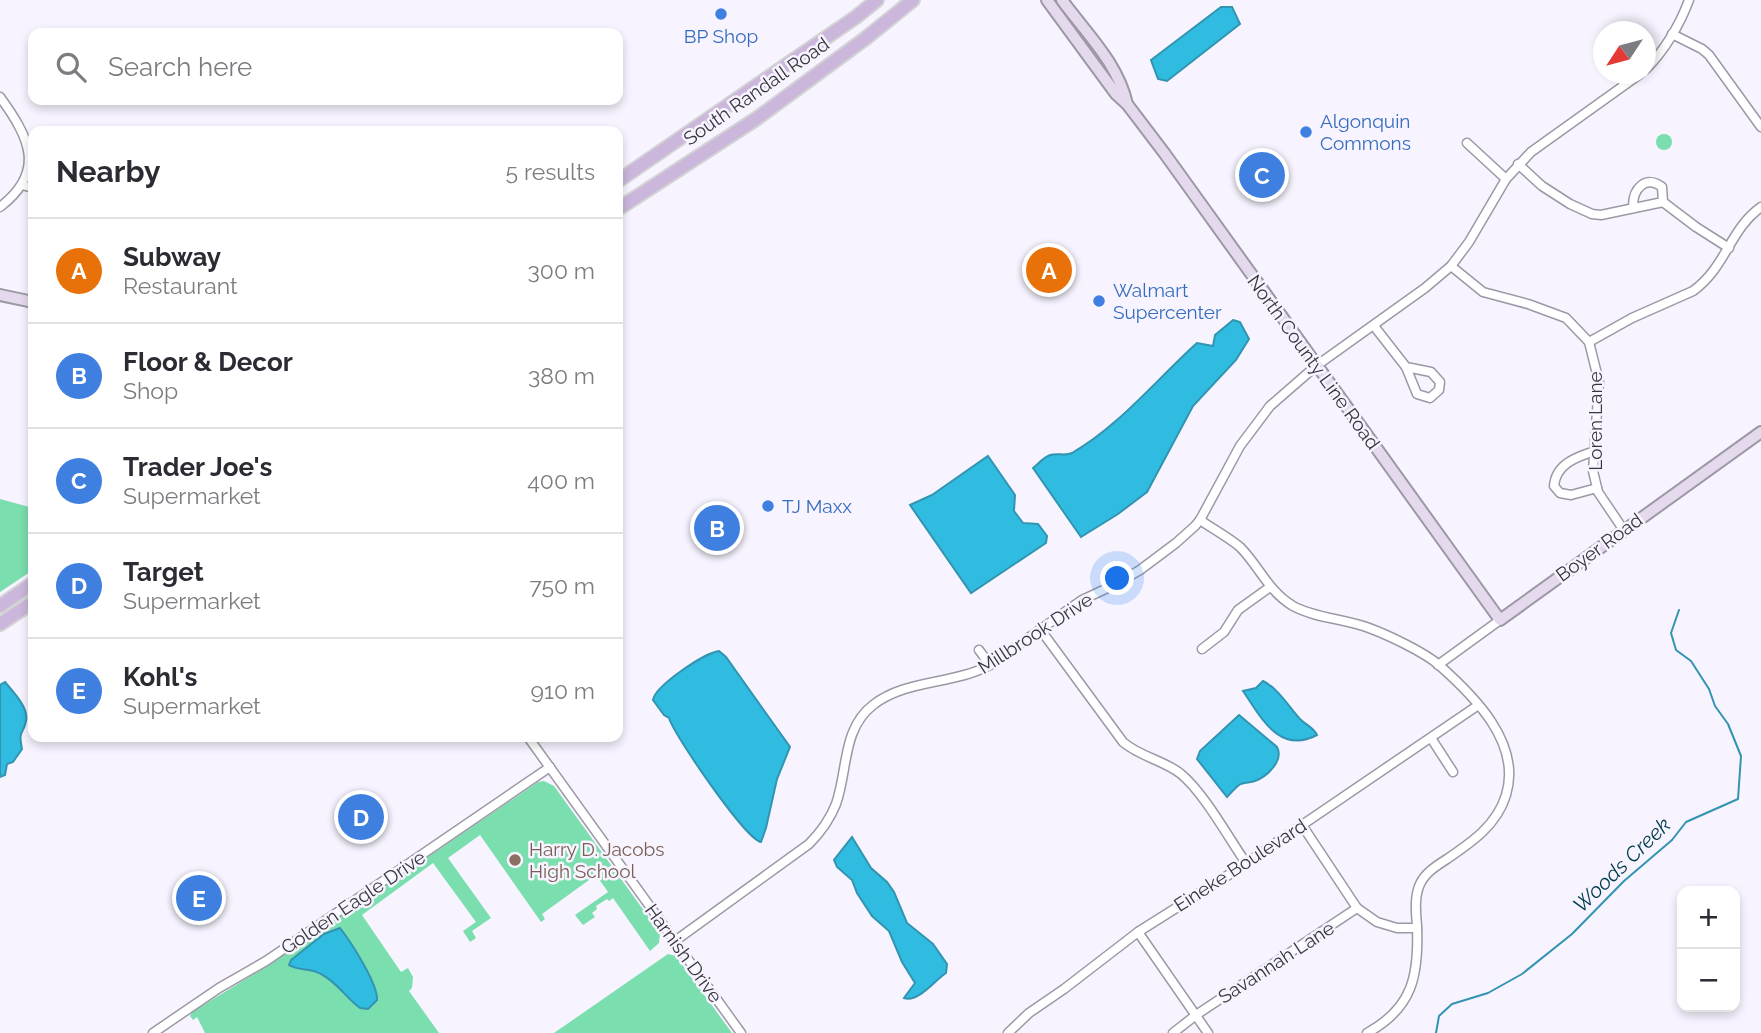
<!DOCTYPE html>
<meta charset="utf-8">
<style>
:root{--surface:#fff;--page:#f7f7f7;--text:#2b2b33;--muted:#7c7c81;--line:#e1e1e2;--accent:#a4622f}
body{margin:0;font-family:Raleway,sans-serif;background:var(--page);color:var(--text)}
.controls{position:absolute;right:21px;bottom:21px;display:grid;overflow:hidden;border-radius:14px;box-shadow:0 4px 10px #0003}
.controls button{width:63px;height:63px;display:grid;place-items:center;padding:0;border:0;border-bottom:2px solid var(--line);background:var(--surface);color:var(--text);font:35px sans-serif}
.compass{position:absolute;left:1593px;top:21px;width:63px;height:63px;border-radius:50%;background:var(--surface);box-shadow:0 4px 10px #0003;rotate:234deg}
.you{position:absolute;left:1118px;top:579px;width:24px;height:24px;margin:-18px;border:5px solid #fff;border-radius:50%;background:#1a73e8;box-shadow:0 0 0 10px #1a73e833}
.badge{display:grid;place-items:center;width:46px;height:46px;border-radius:50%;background:var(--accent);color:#fff;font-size:23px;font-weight:700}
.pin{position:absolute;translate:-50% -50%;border:4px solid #fff;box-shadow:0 2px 7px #0006}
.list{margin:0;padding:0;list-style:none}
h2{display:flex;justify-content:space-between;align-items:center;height:91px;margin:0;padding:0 28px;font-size:30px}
h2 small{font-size:23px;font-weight:400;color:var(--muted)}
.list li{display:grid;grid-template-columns:46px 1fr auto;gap:21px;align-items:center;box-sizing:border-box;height:105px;padding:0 28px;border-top:2px solid var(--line)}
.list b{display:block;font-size:26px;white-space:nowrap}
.list p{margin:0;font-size:23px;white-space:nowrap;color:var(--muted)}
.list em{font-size:23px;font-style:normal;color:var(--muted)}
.icon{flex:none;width:38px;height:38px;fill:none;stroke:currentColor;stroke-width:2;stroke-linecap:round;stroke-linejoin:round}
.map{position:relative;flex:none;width:1761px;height:1033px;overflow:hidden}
.search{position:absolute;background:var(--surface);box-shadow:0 4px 10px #0003;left:28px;top:28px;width:595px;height:77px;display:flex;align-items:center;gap:18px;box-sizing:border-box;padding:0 24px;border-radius:14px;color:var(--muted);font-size:26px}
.panel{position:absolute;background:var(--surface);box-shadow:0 4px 10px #0003;left:28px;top:126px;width:595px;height:616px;border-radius:14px}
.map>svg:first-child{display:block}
</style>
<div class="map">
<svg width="1761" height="1033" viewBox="0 0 1761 1033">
<rect width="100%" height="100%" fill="#f7f4ff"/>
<g fill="#7adeae">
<circle cx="1664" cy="142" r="8"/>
<polygon points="0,499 33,508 33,570 0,592"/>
<polygon points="544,781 554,786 660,933 659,943 650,951 613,898 609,901 607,899 596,906 597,909 592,913 595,917 583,925 575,915 608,892 596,875 542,914 545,919 541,922 480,835 448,858 491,918 472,931 476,938 470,942 463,931 476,922 433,863 362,915 401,972 408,968 413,977 412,988 409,991 439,1033 205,1033 197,1017 193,1020 190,1016 192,1012 272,963 538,782"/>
<polygon points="668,954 676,956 732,1033 554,1033"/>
</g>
<g fill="#30bce1" stroke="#3294b0" stroke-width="2">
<polygon points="1221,7 1232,7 1240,24 1167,81 1158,79 1151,60"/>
<path d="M1233,320l7,2 9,17 -13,21 -43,46 -46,86 -29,22 -37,23 -48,-69c5,-4 11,-11 17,-13 7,-2 16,1 22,-2 46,-26 85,-74 125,-110l16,3 2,-11z"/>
<polygon points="988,456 1015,495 1014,511 1023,523 1038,524 1047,536 1046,543 971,593 910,505 932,495"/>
<path d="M719,651l7,6 64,90 -13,32 -11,49 -5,14c-15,-2 -87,-107 -92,-124l-5,-3 -11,-15c2,-14 51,-47 66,-49z"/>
<path d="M1263,681c16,8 25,25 37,38 7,7 13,8 17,16 -38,20 -56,-18 -74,-44l13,-3z"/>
<path d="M5,682c9,11 24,26 21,39 -3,15 -8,8 -4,28l-9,13 -6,2 -2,11 -5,2v-92z"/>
<path d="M1239,715l38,32c7,13 -9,29 -22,34 -5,2 -12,1 -16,4 -4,3 -9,9 -12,12l-30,-38 3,-8z"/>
<path d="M852,837l19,31 16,14 7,10 13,31 26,21 14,20 -1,9c-12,8 -28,30 -42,25l11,-15 -13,-21 -13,-31 -17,-15 -15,-23 -5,-13 -15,-13 -3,-7z"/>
<path d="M340,928c11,14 38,56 37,72l-9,9 -8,-1c-14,-10 -23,-26 -39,-34 -10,-6 -23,-3 -32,-9l2,-5 33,-26z"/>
</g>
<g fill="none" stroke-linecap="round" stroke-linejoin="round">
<polyline stroke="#3294b0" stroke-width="2" points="1436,1033 1439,1016 1452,1004 1488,993 1522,974 1572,934 1624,881 1672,840 1686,822 1738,799 1741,756 1728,724 1715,706 1709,689 1691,661 1676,650 1671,633 1679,610"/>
<defs>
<g id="street">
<polyline points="1672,34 1702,49 1709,55 1761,127"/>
<path d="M1646,69c18,-18 34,-44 43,-69"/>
<path d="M0,97c29,40 47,74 0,110"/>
<polyline points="1467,143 1506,179"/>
<polyline points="1518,164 1542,186 1570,204 1592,214 1601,215 1663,202 1696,227 1729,248"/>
<polyline points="22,185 33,188"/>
<path d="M1633,206c0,-18 13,-31 29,-19l1,15"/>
<polyline points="1451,266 1483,292 1528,304 1566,318 1589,342 1599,382 1593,471 1598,492 1623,529"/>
<polyline points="1374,326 1406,367 1417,394 1430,398 1439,390 1440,382 1431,372 1406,367"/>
<path d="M1589,342l43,-24 61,-27c34,-25 36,-61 68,-84"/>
<path d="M1595,451c-19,6 -39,13 -41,35l6,7 11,2 26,-7"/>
<path d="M1200,520c13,9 28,17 40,27 19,19 28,44 53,59 22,12 52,13 76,22 19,7 55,24 70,37 35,31 83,78 67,130 -9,30 -34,47 -59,64 -11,7 -22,14 -27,25 -6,13 -4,29 -3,42 2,49 -4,82 -50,107"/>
<path d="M1040,629l83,113c17,15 41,18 58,32 23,19 47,63 65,89"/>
<polyline points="1202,649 1224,632 1238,610 1270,587"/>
<polyline points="979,650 990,665"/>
<polyline points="1438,665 1500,620"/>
<polyline points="528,737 741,1033"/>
<polyline points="1431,738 1453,772"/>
<polyline points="1302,825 1357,908 1377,922 1397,928 1417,928"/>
<polyline points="1138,932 1208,1033"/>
<path d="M675,941l134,-97c12,-12 21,-25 27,-40 12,-34 6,-75 37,-99 33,-26 80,-20 117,-40l92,-65 32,-15 26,-15 36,-27 19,-17 5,-6 40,-74 30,-40 46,-40 109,-78 26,-22 18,-24 37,-63 25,-27 109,-78"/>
<polyline points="153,1033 219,988 266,961 550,767"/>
<polyline points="1008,1033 1029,1013 1064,989 1138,932 1230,874 1477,706"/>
<polyline points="1173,1033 1196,1015 1357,908"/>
</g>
<g id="secondary">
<polyline points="1047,0 1116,94 1127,104 1165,154 1500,620 1761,432"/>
<path d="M1062,0c24,33 56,63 65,104"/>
<polyline points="0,295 33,302"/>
</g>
<g id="primary">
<polyline points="618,181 856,17 877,0"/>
<polyline points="618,209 756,119 866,38 913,0"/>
<polyline points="0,606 33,583"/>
<polyline points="0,624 33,602"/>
</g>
</defs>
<use href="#street" stroke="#9c98a5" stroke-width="11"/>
<use href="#secondary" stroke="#9c98a5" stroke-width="14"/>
<use href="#primary" stroke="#d3d3d4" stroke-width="16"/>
<use href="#street" stroke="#fff" stroke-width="8"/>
<use href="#secondary" stroke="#e5daed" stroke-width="10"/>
<use href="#primary" stroke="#cbb6dc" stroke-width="12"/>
</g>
<g fill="#3f7fe0" stroke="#f7f4ff" stroke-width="2.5">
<circle cx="721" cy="14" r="7"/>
<circle cx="1306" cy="132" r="7"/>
<circle cx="1099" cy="301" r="7"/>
<circle cx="768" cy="506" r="7"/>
</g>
<circle fill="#8d6e63" stroke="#f7f4ff" stroke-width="2.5" cx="515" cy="860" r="7"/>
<g text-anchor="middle" stroke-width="5" stroke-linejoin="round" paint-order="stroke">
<g font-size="19" fill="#366cbe" stroke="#f7f4ff" text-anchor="start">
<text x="721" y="43" text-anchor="middle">BP Shop</text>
<text x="1320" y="128">Algonquin<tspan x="1320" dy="22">Commons</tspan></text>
<text x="1113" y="297">Walmart<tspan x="1113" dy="22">Supercenter</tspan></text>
<text x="782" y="513">TJ Maxx</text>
</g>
<g font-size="19" fill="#38373c" stroke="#f7f4ff">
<text transform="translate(756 91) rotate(-35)" y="7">South Randall Road</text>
<text transform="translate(1314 362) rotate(54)" y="7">North County Line Road</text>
<text transform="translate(1595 421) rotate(-90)" y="7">Loren Lane</text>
<text transform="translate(1599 547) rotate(-36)" y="7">Boyer Road</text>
<text transform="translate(1035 633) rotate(-33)" y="7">Millbrook Drive</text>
<text transform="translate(1240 865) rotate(-33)" y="7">Eineke Boulevard</text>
<text transform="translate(353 902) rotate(-34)" y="7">Golden Eagle Drive</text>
<text transform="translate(684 953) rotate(54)" y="7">Harnish Drive</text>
<text transform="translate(1276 962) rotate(-33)" y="7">Savannah Lane</text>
</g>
<g font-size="19" fill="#785e54" stroke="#f7f4ff" text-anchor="start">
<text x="529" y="856">Harry D. Jacobs<tspan x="529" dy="22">High School</tspan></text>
</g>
<g font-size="21" font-style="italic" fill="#003c4b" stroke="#f7f4ff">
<text transform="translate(1622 865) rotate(-44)" y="7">Woods Creek</text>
</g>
</g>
</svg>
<div class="controls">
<button>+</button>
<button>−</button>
</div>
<svg class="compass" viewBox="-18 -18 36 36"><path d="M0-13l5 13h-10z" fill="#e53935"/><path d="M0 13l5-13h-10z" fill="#7c7c81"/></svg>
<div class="you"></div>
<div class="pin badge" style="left:1049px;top:270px;background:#e8710a">A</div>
<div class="pin badge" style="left:717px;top:528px;background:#3f7fe0">B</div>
<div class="pin badge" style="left:1262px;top:175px;background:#3f7fe0">C</div>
<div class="pin badge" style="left:361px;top:817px;background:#3f7fe0">D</div>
<div class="pin badge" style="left:199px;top:898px;background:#3f7fe0">E</div>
<div class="search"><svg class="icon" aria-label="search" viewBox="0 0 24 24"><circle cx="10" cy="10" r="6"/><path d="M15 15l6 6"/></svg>Search here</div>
<section class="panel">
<h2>Nearby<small>5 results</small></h2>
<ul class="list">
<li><span class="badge" style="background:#e8710a">A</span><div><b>Subway</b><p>Restaurant</p></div><em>300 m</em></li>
<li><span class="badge" style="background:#3f7fe0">B</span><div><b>Floor &amp; Decor</b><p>Shop</p></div><em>380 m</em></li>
<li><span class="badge" style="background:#3f7fe0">C</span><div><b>Trader Joe's</b><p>Supermarket</p></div><em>400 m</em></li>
<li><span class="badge" style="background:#3f7fe0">D</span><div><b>Target</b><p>Supermarket</p></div><em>750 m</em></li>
<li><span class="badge" style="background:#3f7fe0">E</span><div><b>Kohl's</b><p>Supermarket</p></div><em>910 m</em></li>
</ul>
</section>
</div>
